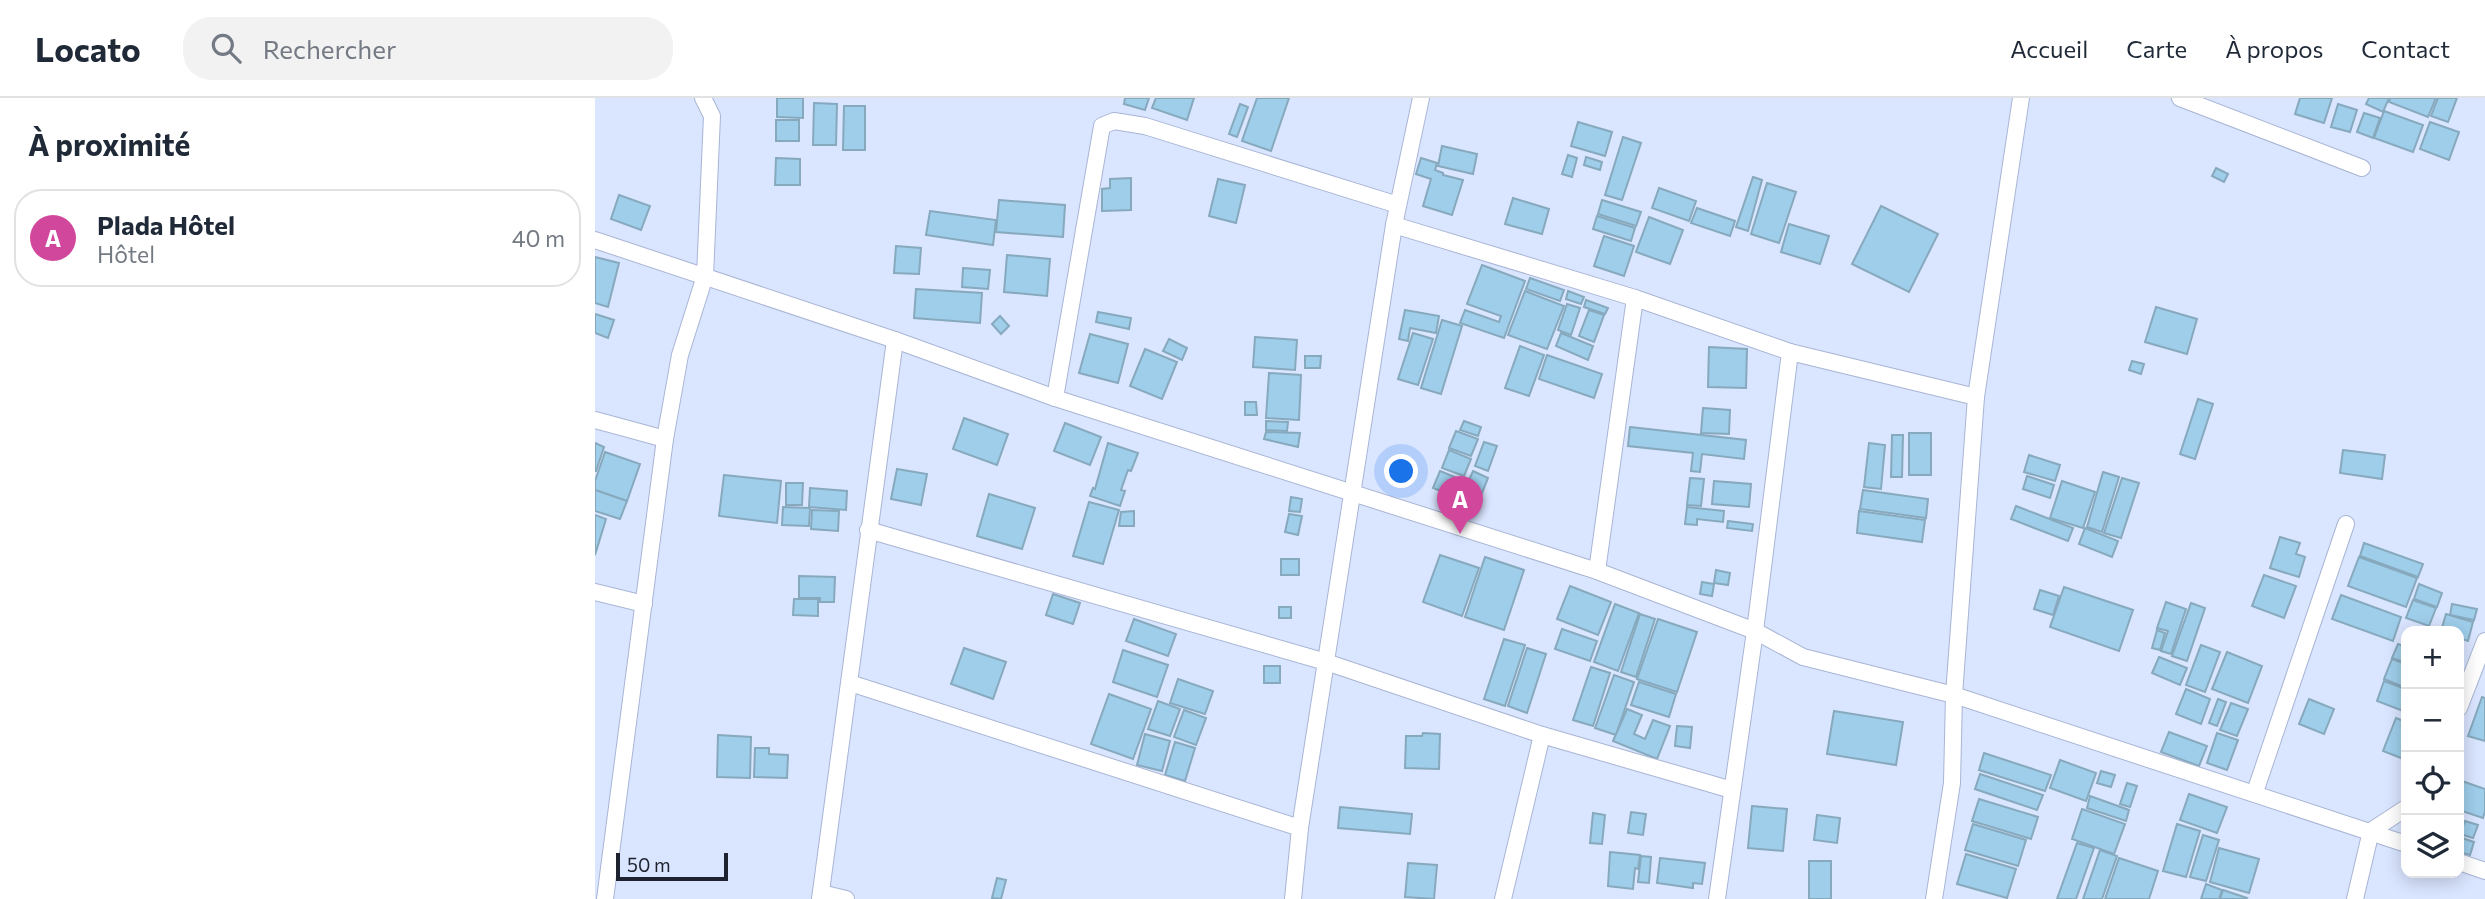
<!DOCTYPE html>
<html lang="fr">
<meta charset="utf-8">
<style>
:root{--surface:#fff;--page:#f2f2f3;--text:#1f2937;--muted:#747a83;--line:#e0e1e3;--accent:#776b04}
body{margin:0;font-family:Commissioner,sans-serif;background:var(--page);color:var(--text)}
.controls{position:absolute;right:21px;bottom:21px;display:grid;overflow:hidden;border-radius:14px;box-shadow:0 4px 18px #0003}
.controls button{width:63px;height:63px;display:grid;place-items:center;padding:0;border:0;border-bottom:2px solid var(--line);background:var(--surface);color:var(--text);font:35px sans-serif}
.scale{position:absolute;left:21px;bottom:18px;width:112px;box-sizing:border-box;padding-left:7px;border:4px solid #1d222e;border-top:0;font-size:19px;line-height:24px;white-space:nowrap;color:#1d222e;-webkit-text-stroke:5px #dae5ff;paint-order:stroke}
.you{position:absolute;left:807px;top:374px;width:24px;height:24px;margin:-18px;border:5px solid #fff;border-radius:50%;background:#1a73e8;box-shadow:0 0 0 10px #1a73e833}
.badge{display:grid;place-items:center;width:46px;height:46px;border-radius:50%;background:var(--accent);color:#fff;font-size:23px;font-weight:700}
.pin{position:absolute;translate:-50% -58px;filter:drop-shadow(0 2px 4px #0008)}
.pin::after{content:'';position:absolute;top:37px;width:24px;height:21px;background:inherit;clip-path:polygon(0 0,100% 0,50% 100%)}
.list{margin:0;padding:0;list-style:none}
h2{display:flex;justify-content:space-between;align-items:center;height:91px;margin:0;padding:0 28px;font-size:30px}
h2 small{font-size:23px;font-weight:400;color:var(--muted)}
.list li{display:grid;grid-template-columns:46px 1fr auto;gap:21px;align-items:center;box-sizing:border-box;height:98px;margin:0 14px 14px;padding:0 14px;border:2px solid var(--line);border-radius:28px}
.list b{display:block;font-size:26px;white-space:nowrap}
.list p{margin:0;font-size:23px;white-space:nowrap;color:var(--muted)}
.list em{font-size:23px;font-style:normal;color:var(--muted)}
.icon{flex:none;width:38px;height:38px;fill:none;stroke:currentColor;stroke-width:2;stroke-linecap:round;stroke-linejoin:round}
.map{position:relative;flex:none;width:1890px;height:801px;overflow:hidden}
header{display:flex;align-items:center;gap:42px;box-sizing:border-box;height:98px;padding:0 35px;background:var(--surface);border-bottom:2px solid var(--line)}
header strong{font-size:33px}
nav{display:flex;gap:38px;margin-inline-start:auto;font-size:24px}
.search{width:490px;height:63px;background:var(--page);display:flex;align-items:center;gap:18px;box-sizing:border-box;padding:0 24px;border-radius:28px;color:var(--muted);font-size:26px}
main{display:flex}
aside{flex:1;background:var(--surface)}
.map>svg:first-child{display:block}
</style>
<header>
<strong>Locato</strong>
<div class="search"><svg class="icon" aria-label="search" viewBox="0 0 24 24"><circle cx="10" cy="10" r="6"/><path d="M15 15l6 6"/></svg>Rechercher</div>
<nav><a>Accueil</a><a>Carte</a><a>À propos</a><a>Contact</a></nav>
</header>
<main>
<aside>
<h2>À proximité<small></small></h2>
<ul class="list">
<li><span class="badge" style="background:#d1479c">A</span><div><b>Plada Hôtel</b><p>Hôtel</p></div><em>40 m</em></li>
</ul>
</aside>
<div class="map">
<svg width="1890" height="801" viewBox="0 0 1890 801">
<rect width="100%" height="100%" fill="#dae5ff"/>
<g fill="#9fceeb" stroke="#87a9bd" stroke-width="2">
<polygon points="182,0 208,0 208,20 182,19"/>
<polygon points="530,0 554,0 550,12 529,6"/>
<polygon points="561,0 599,0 592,22 557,10"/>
<polygon points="662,0 694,0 676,53 647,43"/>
<polygon points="1705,0 1737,0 1729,25 1700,16"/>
<polygon points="1774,0 1794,0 1788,14 1771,6"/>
<polygon points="1795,0 1841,0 1833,19 1794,4"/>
<polygon points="1843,0 1862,0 1853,24 1836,18"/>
<polygon points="219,5 242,6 241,47 218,47"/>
<polygon points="645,6 653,9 642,39 634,36"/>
<polygon points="1743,6 1762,12 1755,34 1736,29"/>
<polygon points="249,8 270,8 270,52 248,52"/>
<polygon points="1789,13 1828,27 1818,54 1779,40"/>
<polygon points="1769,15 1785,20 1778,40 1762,34"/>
<rect x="181" y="22" width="23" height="21"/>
<polygon points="983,24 1017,34 1010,58 976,48"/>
<polygon points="1835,24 1864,34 1854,62 1825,51"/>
<polygon points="1028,39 1046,45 1027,102 1010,97"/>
<polygon points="847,48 882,56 878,76 843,68"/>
<polygon points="973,57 982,60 977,79 967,76"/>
<polygon points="991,59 1007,64 1005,72 989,67"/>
<polygon points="181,60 205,61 205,87 180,87"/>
<polygon points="826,60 842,65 840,72 848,75 848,77 868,82 857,117 828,108 836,81 821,76"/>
<polygon points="1621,70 1633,76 1629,84 1617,78"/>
<polygon points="1158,79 1167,82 1153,133 1141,129"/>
<polygon points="536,80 536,112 507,113 507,91 515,90 515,81"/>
<polygon points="623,81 650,87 641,125 614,118"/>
<polygon points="1172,85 1201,94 1184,145 1156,136"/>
<polygon points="1064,90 1101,103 1094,123 1057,110"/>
<polygon points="24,97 55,108 46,132 16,121"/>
<polygon points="918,100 954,111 947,136 910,126"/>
<polygon points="404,102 470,107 468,139 401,134"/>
<polygon points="1007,102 1046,114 1041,128 1003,116"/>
<polygon points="1286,108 1343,136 1314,194 1257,166"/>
<polygon points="1102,110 1140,123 1135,138 1096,125"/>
<polygon points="335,113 401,122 398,147 331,137"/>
<polygon points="1002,118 1040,130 1036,143 998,131"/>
<polygon points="1054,119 1088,132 1075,166 1041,154"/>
<polygon points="1194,126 1234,138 1225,166 1186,154"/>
<polygon points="1009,138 1039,148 1029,178 999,168"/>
<polygon points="301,148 326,150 324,176 299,175"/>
<polygon points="412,157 455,161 452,198 409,194"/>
<polygon points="0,159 24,165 13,209 0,205"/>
<polygon points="887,167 930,183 909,240 865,225 870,212 904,224 906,218 872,206"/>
<polygon points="368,170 395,172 393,191 367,189"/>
<polygon points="935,180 969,192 965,203 931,191"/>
<polygon points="321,191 387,195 385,225 319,220"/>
<polygon points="930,193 969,208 952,251 913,237"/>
<polygon points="973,193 989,199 986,206 971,201"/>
<polygon points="991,202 1013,210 1010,216 989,209"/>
<polygon points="972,206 985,210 976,237 963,232"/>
<polygon points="1561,209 1602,221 1592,256 1550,244"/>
<polygon points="810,212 844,218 841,235 815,230 813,243 804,241"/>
<polygon points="994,212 1009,217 999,244 984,238"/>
<polygon points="503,214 536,220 534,231 501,224"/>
<polygon points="0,216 19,222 13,240 0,235"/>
<polygon points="405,218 414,228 406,236 397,226"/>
<polygon points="847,222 867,228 846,296 826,290"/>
<polygon points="818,235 838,241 823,287 803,281"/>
<polygon points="966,235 998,248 993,262 961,248"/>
<polygon points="495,236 533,246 523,285 484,275"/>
<polygon points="660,239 702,242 700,272 658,269"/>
<polygon points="574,241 592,250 587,262 568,253"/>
<polygon points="925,248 949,257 934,298 910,290"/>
<polygon points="1114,249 1152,251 1151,290 1113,289"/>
<polygon points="550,251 582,264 567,301 535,288"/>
<polygon points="952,257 1007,276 999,300 944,281"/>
<polygon points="710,258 726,258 725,270 710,270"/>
<polygon points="1537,263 1549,266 1546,276 1534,272"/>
<polygon points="674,275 706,277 704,322 671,320"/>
<polygon points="1603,301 1618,306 1600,361 1585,356"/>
<polygon points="650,304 661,304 662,317 650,317"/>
<polygon points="1108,310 1135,312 1134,336 1106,335"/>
<polygon points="369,320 413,336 402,367 358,351"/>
<polygon points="671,323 693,324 692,333 671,332"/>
<polygon points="869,323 886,329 883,338 865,332"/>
<polygon points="470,325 506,339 495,367 459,353"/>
<polygon points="1035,329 1151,342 1149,361 1107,356 1105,374 1096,373 1098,355 1033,348"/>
<polygon points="861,333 883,341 876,358 854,350"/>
<polygon points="671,334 705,335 703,349 669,341"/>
<rect x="1314" y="335" width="22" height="42"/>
<polygon points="1297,337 1308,337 1307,379 1296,379"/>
<polygon points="889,344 902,348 893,373 880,368"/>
<polygon points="0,345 9,349 1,373 0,373"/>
<polygon points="513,345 543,355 536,373 533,372 526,392 530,393 525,408 495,398 498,390 500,391"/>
<polygon points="1274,345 1290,347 1286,391 1269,389"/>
<polygon points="854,352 876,361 869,378 847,370"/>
<polygon points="1748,352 1790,357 1787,381 1745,375"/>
<polygon points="10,354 45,366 32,403 0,392 0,383"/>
<polygon points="1434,357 1465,367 1460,383 1429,374"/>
<polygon points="302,371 332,376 326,407 296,401"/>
<polygon points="845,373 867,382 861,399 838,390"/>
<polygon points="878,373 893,380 883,405 867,398"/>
<polygon points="1508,374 1524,379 1507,434 1492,429"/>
<polygon points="129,377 186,383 182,425 124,418"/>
<polygon points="1432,378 1459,387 1455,400 1428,391"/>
<polygon points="1095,380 1109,381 1106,408 1092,407"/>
<polygon points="1527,380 1544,385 1526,440 1509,435"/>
<polygon points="1119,383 1156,386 1154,409 1117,406"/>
<polygon points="1467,383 1500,394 1488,430 1455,420"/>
<polygon points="191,385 208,385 207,407 191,407"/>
<polygon points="215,390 252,393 251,412 214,409"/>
<polygon points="0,392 32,403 25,421 0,413"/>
<polygon points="1268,392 1333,401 1331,420 1265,411"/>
<polygon points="394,396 440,410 427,451 382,438"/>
<polygon points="696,399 707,401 705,414 694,413"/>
<polygon points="494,404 524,412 508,466 478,458"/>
<polygon points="1421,408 1478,430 1473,443 1416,421"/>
<polygon points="188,409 215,410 214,428 187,427"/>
<polygon points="1092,409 1129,413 1128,424 1102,421 1102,427 1090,426"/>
<polygon points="217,412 244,413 243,433 216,431"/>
<polygon points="539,413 539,428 524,428 526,414"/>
<polygon points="1264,413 1330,422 1327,444 1262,435"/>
<polygon points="694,416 707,418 703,437 690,434"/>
<polygon points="0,417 11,421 0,457"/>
<polygon points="1133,423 1158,426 1157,433 1132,430"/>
<polygon points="1490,430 1523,443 1517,459 1484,446"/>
<polygon points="1685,439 1705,445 1701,456 1710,459 1704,479 1675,470"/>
<polygon points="1769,445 1828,466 1823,479 1765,458"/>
<polygon points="845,457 884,470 867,518 828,504"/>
<polygon points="890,459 929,472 909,532 870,519"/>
<polygon points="1764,459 1822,480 1811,509 1753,488"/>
<rect x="686" y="461" width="18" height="16"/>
<polygon points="1121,472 1135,475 1133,487 1119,485"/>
<polygon points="1669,477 1701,488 1689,520 1657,508"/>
<polygon points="204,478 240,479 239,504 225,504 225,500 204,500"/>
<polygon points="1107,484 1119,486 1117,498 1105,496"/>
<polygon points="1824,486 1847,495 1842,509 1819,501"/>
<polygon points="975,488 1016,504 1003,537 962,521"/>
<polygon points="1469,489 1538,512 1524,553 1455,529"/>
<polygon points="1445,492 1464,498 1458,517 1439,511"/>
<polygon points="458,496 485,505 478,526 451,517"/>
<polygon points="1746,497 1806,519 1798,543 1737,521"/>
<polygon points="199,501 223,501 223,518 198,517"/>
<polygon points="1818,502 1841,510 1834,528 1811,520"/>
<polygon points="1571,504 1591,511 1576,556 1566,553 1573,533 1562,530"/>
<polygon points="1596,505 1610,510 1592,563 1577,558"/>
<polygon points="1020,506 1044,515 1023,573 999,564"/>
<polygon points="1857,506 1882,511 1879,522 1855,517"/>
<rect x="684" y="509" width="12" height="11"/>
<polygon points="1045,516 1060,521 1041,579 1026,574"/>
<polygon points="1851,516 1878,524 1873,543 1864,540 1864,533 1846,533"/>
<polygon points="539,521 581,536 573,558 531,543"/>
<polygon points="1063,521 1102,534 1082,594 1042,581"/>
<polygon points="967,531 1002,543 995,563 960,551"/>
<polygon points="1562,532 1570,535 1565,552 1557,550"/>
<polygon points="909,541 930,547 910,608 889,601"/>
<polygon points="1803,546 1811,549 1811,565 1797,560"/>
<polygon points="1606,547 1625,554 1610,594 1591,587"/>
<polygon points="369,550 411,564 398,601 356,586"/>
<polygon points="932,550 951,556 932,615 913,608"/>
<polygon points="528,552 573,567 562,599 518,584"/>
<polygon points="1632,554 1667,568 1653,605 1617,591"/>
<polygon points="1564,559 1592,570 1585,587 1557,575"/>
<polygon points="1797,561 1811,566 1811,590 1789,581"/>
<rect x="669" y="568" width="16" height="17"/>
<polygon points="996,569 1015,575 998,628 978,622"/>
<polygon points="1019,577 1039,584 1021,637 1000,630"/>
<polygon points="583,581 618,593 610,616 575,605"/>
<polygon points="1789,583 1811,591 1811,614 1782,603"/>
<polygon points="1044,584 1081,596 1074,619 1036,607"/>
<polygon points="1591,591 1615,601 1606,626 1581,616"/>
<polygon points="514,596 556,611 538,661 496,646"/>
<polygon points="1887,599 1890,600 1890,643 1873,638"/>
<polygon points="1623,601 1631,604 1622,628 1614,625"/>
<polygon points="1714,601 1739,611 1729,636 1704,626"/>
<polygon points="563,603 585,611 575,638 553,631"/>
<polygon points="1636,605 1653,611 1642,638 1625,632"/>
<polygon points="1032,611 1047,617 1039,636 1050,641 1058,622 1075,628 1062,661 1018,643"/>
<polygon points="589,612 611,620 601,647 579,639"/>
<polygon points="1239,613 1308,624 1301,667 1232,656"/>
<polygon points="1801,620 1811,624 1811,662 1788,653"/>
<polygon points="1082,628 1097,629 1095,650 1080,648"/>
<polygon points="1574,634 1612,648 1604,668 1566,654"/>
<polygon points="828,635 845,636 844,671 810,670 811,638 827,638"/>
<polygon points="1622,635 1643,642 1632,672 1612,665"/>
<polygon points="550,636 575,643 567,673 542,667"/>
<polygon points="123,637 156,639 155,680 122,679"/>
<polygon points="580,644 600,650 590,683 570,677"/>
<polygon points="160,650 174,650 174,656 193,657 192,680 159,679"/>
<polygon points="1389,655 1456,677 1450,693 1384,672"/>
<polygon points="1465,662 1501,675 1491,703 1455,690"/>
<polygon points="1506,673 1520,677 1516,689 1502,685"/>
<polygon points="1385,676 1448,697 1442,712 1380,691"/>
<polygon points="1864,682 1890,691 1890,713 1888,720 1864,712"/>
<polygon points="1532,685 1542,688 1535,709 1525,706"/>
<polygon points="1594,696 1632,709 1622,735 1585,722"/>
<polygon points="1495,698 1534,712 1531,723 1492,710"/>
<polygon points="1384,701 1443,719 1436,741 1377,723"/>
<polygon points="1157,708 1192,711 1188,753 1153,750"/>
<polygon points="745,709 817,716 815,736 743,730"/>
<polygon points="1487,711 1530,726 1519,756 1477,741"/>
<polygon points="1036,714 1051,716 1048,737 1033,735"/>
<polygon points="998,715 1010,717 1007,746 995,745"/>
<polygon points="1222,717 1245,720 1242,745 1219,742"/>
<polygon points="1870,723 1883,727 1878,740 1865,736"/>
<polygon points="1378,726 1431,742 1423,768 1370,752"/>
<polygon points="1582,726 1605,733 1591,779 1568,773"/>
<polygon points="1608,737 1624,742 1611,783 1595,779"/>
<polygon points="1864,739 1879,744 1875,757 1864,754"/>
<polygon points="1482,745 1499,750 1481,801 1462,801"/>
<polygon points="1624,750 1664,761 1654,795 1615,784"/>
<polygon points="1505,752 1522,758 1507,801 1488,801"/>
<polygon points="1015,754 1045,757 1043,771 1040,770 1038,791 1013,788"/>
<polygon points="1371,756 1421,771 1412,800 1362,786"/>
<polygon points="1046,758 1056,759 1054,785 1043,784"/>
<polygon points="1065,760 1110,765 1107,786 1098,785 1098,790 1062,785"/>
<polygon points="1524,760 1563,773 1554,801 1510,801"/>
<rect x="1214" y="763" width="22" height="38"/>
<polygon points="813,765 842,767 839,801 810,799"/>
<polygon points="402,780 411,782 406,801 397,800"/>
<polygon points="1611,786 1627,792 1624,801 1606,801"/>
<polygon points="1628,792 1652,800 1651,801 1625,801"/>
</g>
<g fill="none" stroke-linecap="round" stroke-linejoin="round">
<defs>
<g id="street">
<polyline points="1585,0 1767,70"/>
<polyline points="799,127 1040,200 1195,254 1160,533 1122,801"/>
<polyline points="0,142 300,242 460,300 1002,473 1160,533 1208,559 1359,597 1811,746"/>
<polyline points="1195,254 1381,299"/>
<polyline points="460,300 507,28 519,23 550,28 803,107"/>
<polyline points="0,322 70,341"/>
<polyline points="273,432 731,564 947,637 1137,692"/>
<polyline points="1002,473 1040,200"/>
<polyline points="0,494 49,506"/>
<polyline points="255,585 705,730"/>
<polyline points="1864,610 1890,543"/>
<polyline points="1660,694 1751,426"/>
<polyline points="1864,764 1890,773"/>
<polyline points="226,795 251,801"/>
<polyline points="10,801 70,341 85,257 110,178 117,18 108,0"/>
<polyline points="225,801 300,242"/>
<polyline points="698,801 705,730 799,127 826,0"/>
<polyline points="908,801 947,637"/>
<polyline points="1339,801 1357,685 1359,597 1381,299 1426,0"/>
<polyline points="1760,801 1776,733 1811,710"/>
</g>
</defs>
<use href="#street" stroke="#a8b5d4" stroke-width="18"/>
<use href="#street" stroke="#fff" stroke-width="16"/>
</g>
</svg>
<div class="controls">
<button>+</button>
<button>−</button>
<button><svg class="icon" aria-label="locate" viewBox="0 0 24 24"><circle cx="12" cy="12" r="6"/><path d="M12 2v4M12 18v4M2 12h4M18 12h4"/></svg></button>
<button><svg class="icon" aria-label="layers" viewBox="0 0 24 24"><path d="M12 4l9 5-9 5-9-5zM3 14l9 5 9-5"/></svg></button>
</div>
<div class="scale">50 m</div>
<div class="you"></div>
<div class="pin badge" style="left:865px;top:436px;background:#d1479c">A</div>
</div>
</main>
